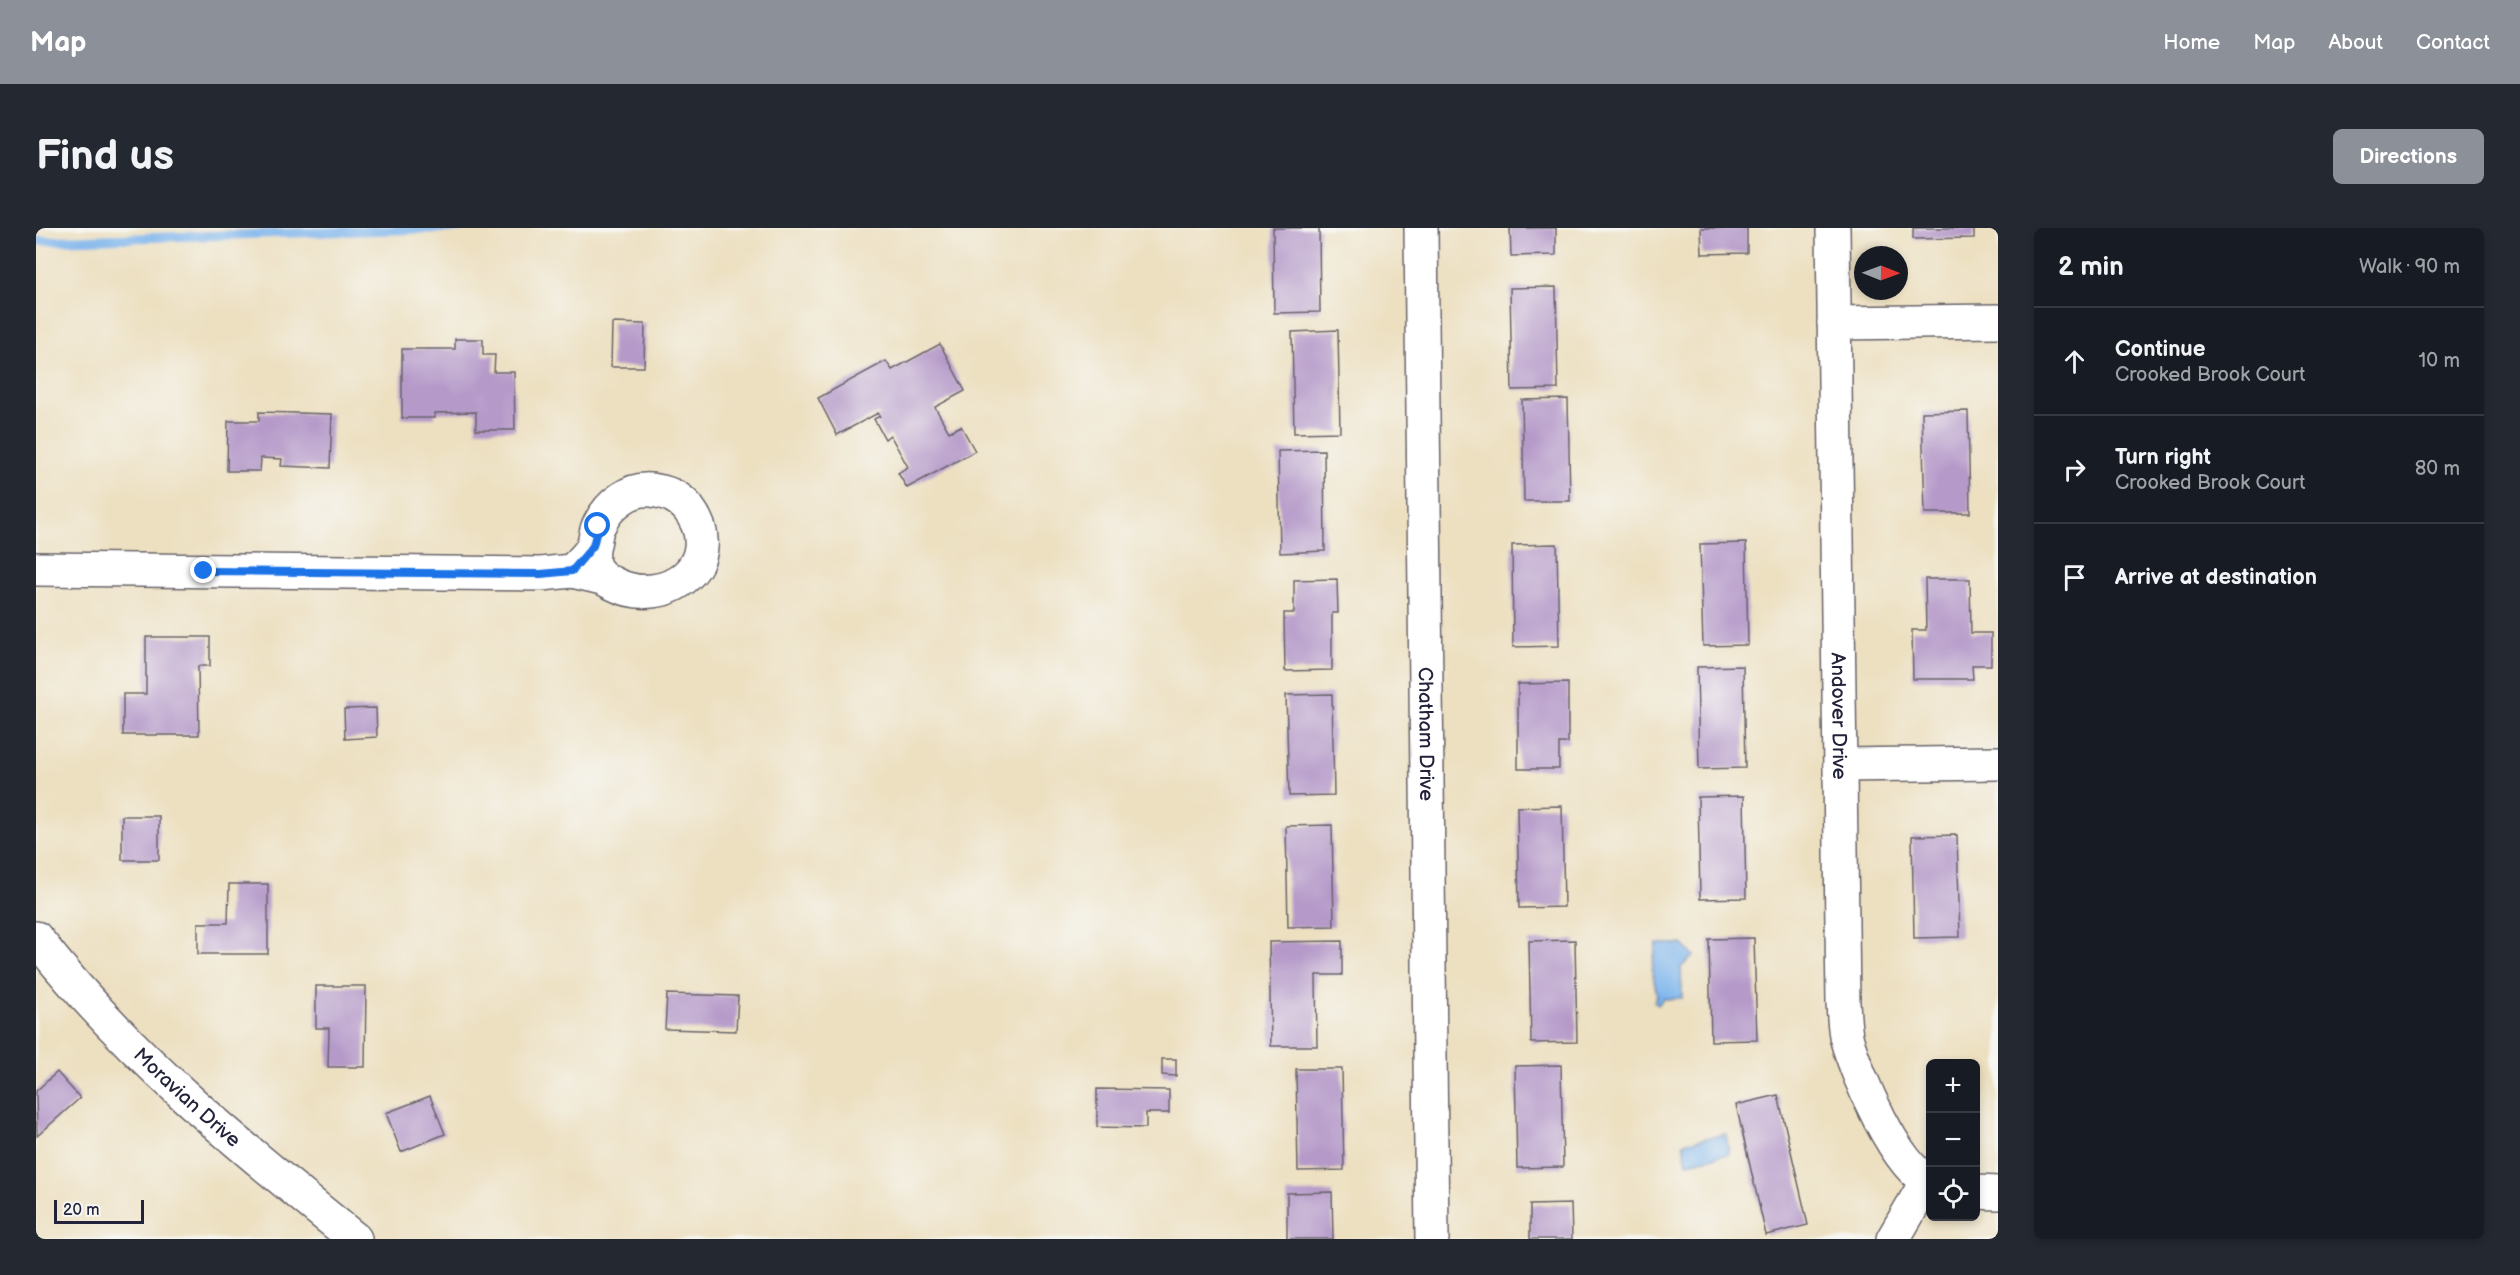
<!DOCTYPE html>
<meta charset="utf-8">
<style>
:root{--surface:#171b24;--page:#242831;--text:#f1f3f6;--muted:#9ea1a6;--line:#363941;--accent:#8c9099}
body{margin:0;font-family:"Balsamiq Sans",sans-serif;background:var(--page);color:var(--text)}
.controls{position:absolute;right:18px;bottom:18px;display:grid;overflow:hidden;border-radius:9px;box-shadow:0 3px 9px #0003}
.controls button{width:54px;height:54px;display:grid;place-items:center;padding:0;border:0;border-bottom:2px solid var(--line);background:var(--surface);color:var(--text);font:30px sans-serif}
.compass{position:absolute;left:1818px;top:18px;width:54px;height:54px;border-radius:50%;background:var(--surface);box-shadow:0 3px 9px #0003;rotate:91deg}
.scale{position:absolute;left:18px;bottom:15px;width:90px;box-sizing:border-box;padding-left:6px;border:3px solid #22223b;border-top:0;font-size:16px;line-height:21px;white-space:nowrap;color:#22223b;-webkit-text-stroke:4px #f6f6f2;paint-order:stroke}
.stop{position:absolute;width:18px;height:18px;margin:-14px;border:4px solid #1a73e8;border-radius:50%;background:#fff}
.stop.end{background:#1a73e8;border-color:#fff;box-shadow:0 2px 6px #0008}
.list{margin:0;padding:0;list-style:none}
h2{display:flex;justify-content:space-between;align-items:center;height:78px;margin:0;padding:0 24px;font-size:26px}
h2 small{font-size:20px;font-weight:400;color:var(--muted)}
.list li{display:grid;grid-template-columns:39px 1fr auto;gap:18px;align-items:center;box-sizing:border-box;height:108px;padding:0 24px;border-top:2px solid var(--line)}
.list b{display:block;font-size:22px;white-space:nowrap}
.list p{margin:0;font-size:20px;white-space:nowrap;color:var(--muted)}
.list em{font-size:20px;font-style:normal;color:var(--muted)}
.icon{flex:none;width:33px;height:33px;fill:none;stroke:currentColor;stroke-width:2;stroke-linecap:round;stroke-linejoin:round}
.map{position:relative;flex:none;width:1962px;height:1011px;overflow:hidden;border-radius:9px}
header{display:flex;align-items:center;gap:36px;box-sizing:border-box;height:84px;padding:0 30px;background:var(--accent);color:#fff}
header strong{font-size:28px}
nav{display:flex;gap:33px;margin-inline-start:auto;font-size:21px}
.intro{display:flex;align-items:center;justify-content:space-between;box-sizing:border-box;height:144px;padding:0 36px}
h1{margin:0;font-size:42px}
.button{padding:15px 27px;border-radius:9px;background:var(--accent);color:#fff;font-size:21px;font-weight:700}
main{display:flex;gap:36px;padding:0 36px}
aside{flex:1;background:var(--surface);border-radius:9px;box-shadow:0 3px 9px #0003}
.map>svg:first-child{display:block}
</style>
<header>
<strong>Map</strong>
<nav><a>Home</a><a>Map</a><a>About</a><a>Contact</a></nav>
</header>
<div class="intro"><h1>Find us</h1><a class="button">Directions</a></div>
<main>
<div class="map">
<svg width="1962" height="1011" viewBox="0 0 1962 1011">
<rect width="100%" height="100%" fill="#f6f6f2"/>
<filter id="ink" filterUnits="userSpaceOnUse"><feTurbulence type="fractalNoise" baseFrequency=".0167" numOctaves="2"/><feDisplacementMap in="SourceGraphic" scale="12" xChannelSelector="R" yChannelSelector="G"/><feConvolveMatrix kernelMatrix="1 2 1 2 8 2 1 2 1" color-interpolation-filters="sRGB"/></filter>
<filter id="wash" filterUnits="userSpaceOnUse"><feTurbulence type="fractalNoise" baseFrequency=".008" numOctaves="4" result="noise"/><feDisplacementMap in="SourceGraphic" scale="24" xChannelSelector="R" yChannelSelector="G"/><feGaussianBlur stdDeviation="1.35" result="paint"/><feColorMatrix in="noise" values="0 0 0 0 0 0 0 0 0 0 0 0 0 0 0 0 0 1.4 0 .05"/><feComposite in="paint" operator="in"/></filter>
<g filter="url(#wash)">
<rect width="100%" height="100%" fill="#ede0c1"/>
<g fill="#7cb4ec" stroke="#4f6b94" stroke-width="1.5">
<polygon points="1620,716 1646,716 1658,728 1645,739 1646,770 1627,771 1622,777 1618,774 1621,766 1616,743"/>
<polygon points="1690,906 1693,926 1651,935 1647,915"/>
</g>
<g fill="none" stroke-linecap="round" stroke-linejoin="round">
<polyline stroke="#7cb4ec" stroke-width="9" points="0,13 424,0"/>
</g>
<g id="blocks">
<g fill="#b59ac9">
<polygon points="1237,0 1283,0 1284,84 1238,85"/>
<polygon points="1474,0 1520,0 1520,27 1475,28"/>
<polygon points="1665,0 1711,0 1711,25 1666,26"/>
<polygon points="1877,0 1938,0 1938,10 1877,11"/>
<polygon points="1520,59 1522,161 1476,162 1474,60"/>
<polygon points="576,95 609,96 608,139 575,139"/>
<polygon points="1302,102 1304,204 1258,205 1256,104"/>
<polygon points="419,111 447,111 447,127 459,127 458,144 478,144 479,202 440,202 440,184 399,185 399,190 366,190 366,121 419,121"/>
<polygon points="904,116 929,163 899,179 913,204 925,198 939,223 871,260 862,245 872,239 854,207 849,211 838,191 844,188 842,185 801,207 782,170 850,133 856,142"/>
<polygon points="1532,171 1534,273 1488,273 1486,172"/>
<polygon points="1932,183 1934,285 1889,285 1886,184"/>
<polygon points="223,184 296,186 294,240 245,238 246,231 225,230 224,243 191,243 192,193 223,193"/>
<polygon points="1288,222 1289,323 1244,325 1242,223"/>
<polygon points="1710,315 1712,417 1667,418 1664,316"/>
<polygon points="1521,316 1523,418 1477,419 1476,317"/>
<polygon points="1301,351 1302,385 1296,385 1296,442 1249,443 1248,385 1258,385 1258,352"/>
<polygon points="1889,351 1934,351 1935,405 1955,405 1955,437 1936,437 1937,451 1877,451 1876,402 1890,402"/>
<polygon points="110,409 174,409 174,438 162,438 163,507 87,507 87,466 110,466"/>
<polygon points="1707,438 1709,540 1663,541 1661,439"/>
<polygon points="1532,455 1532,515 1523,515 1523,541 1482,541 1482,456"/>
<polygon points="1296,466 1298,567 1253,568 1250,467"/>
<polygon points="340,480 341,509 309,511 308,481"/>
<polygon points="1708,568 1710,670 1664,671 1662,569"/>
<polygon points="1526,578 1528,679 1483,680 1481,579"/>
<rect x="86" y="588" width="37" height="44"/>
<polygon points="1296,597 1298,698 1252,699 1250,598"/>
<polygon points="1921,607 1924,709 1878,710 1876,608"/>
<polygon points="193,656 232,656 232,726 162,726 162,695 192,695"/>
<polygon points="1718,710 1721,812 1675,813 1673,711"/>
<polygon points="1539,712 1541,814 1495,815 1493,713"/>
<polygon points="1306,713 1306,747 1280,747 1281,818 1235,818 1233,714"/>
<polygon points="280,758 330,758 329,839 292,839 293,800 280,800"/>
<polygon points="631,766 702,768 700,803 629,801"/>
<polygon points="1126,831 1140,831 1140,848 1126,847"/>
<polygon points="1525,837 1527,939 1481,940 1479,838"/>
<polygon points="1260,841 1306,841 1308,942 1262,943"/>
<polygon points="21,844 44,870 1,908 0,863"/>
<polygon points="1061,861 1133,862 1133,885 1110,885 1110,900 1061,899"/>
<polygon points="1742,867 1772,997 1730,1007 1700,877"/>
<polygon points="394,868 409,906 365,924 350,885"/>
<polygon points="1296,964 1297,1011 1251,1011 1251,965"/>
<polygon points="1535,976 1536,1011 1494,1011 1494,977"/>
</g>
</g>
</g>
<g filter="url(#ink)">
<use href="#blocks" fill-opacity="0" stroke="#69646a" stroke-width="1.5"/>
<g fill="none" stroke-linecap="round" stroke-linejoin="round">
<defs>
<g id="minor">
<path id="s1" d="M1385,0l11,1011"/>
<path id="s2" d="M1797,0l10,775c1,12 1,26 4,37 10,35 49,128 83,142"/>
<polyline points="1798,95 1962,93"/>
<polyline points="0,341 505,346 536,343 566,350"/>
<path d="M536,343c7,-7 16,-15 21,-24 3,-7 2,-16 6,-22 10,-21 33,-40 58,-34 12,2 23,7 31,17 41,53 -21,104 -76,75 -8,-4 -16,-10 -19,-19 -1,-5 0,-13 0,-18"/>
<polyline points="1804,537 1962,535"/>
<path id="s3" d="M0,710c90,116 206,210 319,301"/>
<polyline points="1940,964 1962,965"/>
<polyline points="1857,1011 1891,953"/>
</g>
</defs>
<use href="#minor" stroke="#69646a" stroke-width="36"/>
<use href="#minor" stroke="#fff" stroke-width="33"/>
</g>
</g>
<g fill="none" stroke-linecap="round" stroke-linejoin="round" filter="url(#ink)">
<polyline stroke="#1a73e8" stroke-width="8" points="168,343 505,346 536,343 557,318 562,298"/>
</g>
<g text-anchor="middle" stroke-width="4.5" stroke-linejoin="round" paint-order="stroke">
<g font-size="20" fill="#22223b" stroke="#f6f6f2">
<text dy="7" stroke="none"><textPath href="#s2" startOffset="488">Andover Drive</textPath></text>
<text dy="7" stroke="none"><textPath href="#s1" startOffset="506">Chatham Drive</textPath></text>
<text dy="7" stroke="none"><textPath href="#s3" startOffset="220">Moravian Drive</textPath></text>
</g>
</g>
</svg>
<div class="controls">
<button>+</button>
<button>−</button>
<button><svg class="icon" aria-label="locate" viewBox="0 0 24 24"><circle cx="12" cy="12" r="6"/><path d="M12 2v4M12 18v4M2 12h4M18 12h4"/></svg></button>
</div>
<svg class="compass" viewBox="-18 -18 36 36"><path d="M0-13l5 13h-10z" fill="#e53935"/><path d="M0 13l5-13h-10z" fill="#9ea1a6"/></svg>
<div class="scale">20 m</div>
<div class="stop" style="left:562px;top:298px"></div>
<div class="stop end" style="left:168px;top:343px"></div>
</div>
<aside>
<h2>2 min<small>Walk · 90 m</small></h2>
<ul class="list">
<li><svg class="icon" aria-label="ahead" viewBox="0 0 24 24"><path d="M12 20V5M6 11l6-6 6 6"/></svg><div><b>Continue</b><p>Crooked Brook Court</p></div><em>10 m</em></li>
<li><svg class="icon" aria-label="right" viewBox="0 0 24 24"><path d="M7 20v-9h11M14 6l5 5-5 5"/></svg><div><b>Turn right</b><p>Crooked Brook Court</p></div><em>80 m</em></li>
<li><svg class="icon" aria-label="arrive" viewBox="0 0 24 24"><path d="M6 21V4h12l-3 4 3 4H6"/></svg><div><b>Arrive at destination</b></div></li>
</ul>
</aside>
</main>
